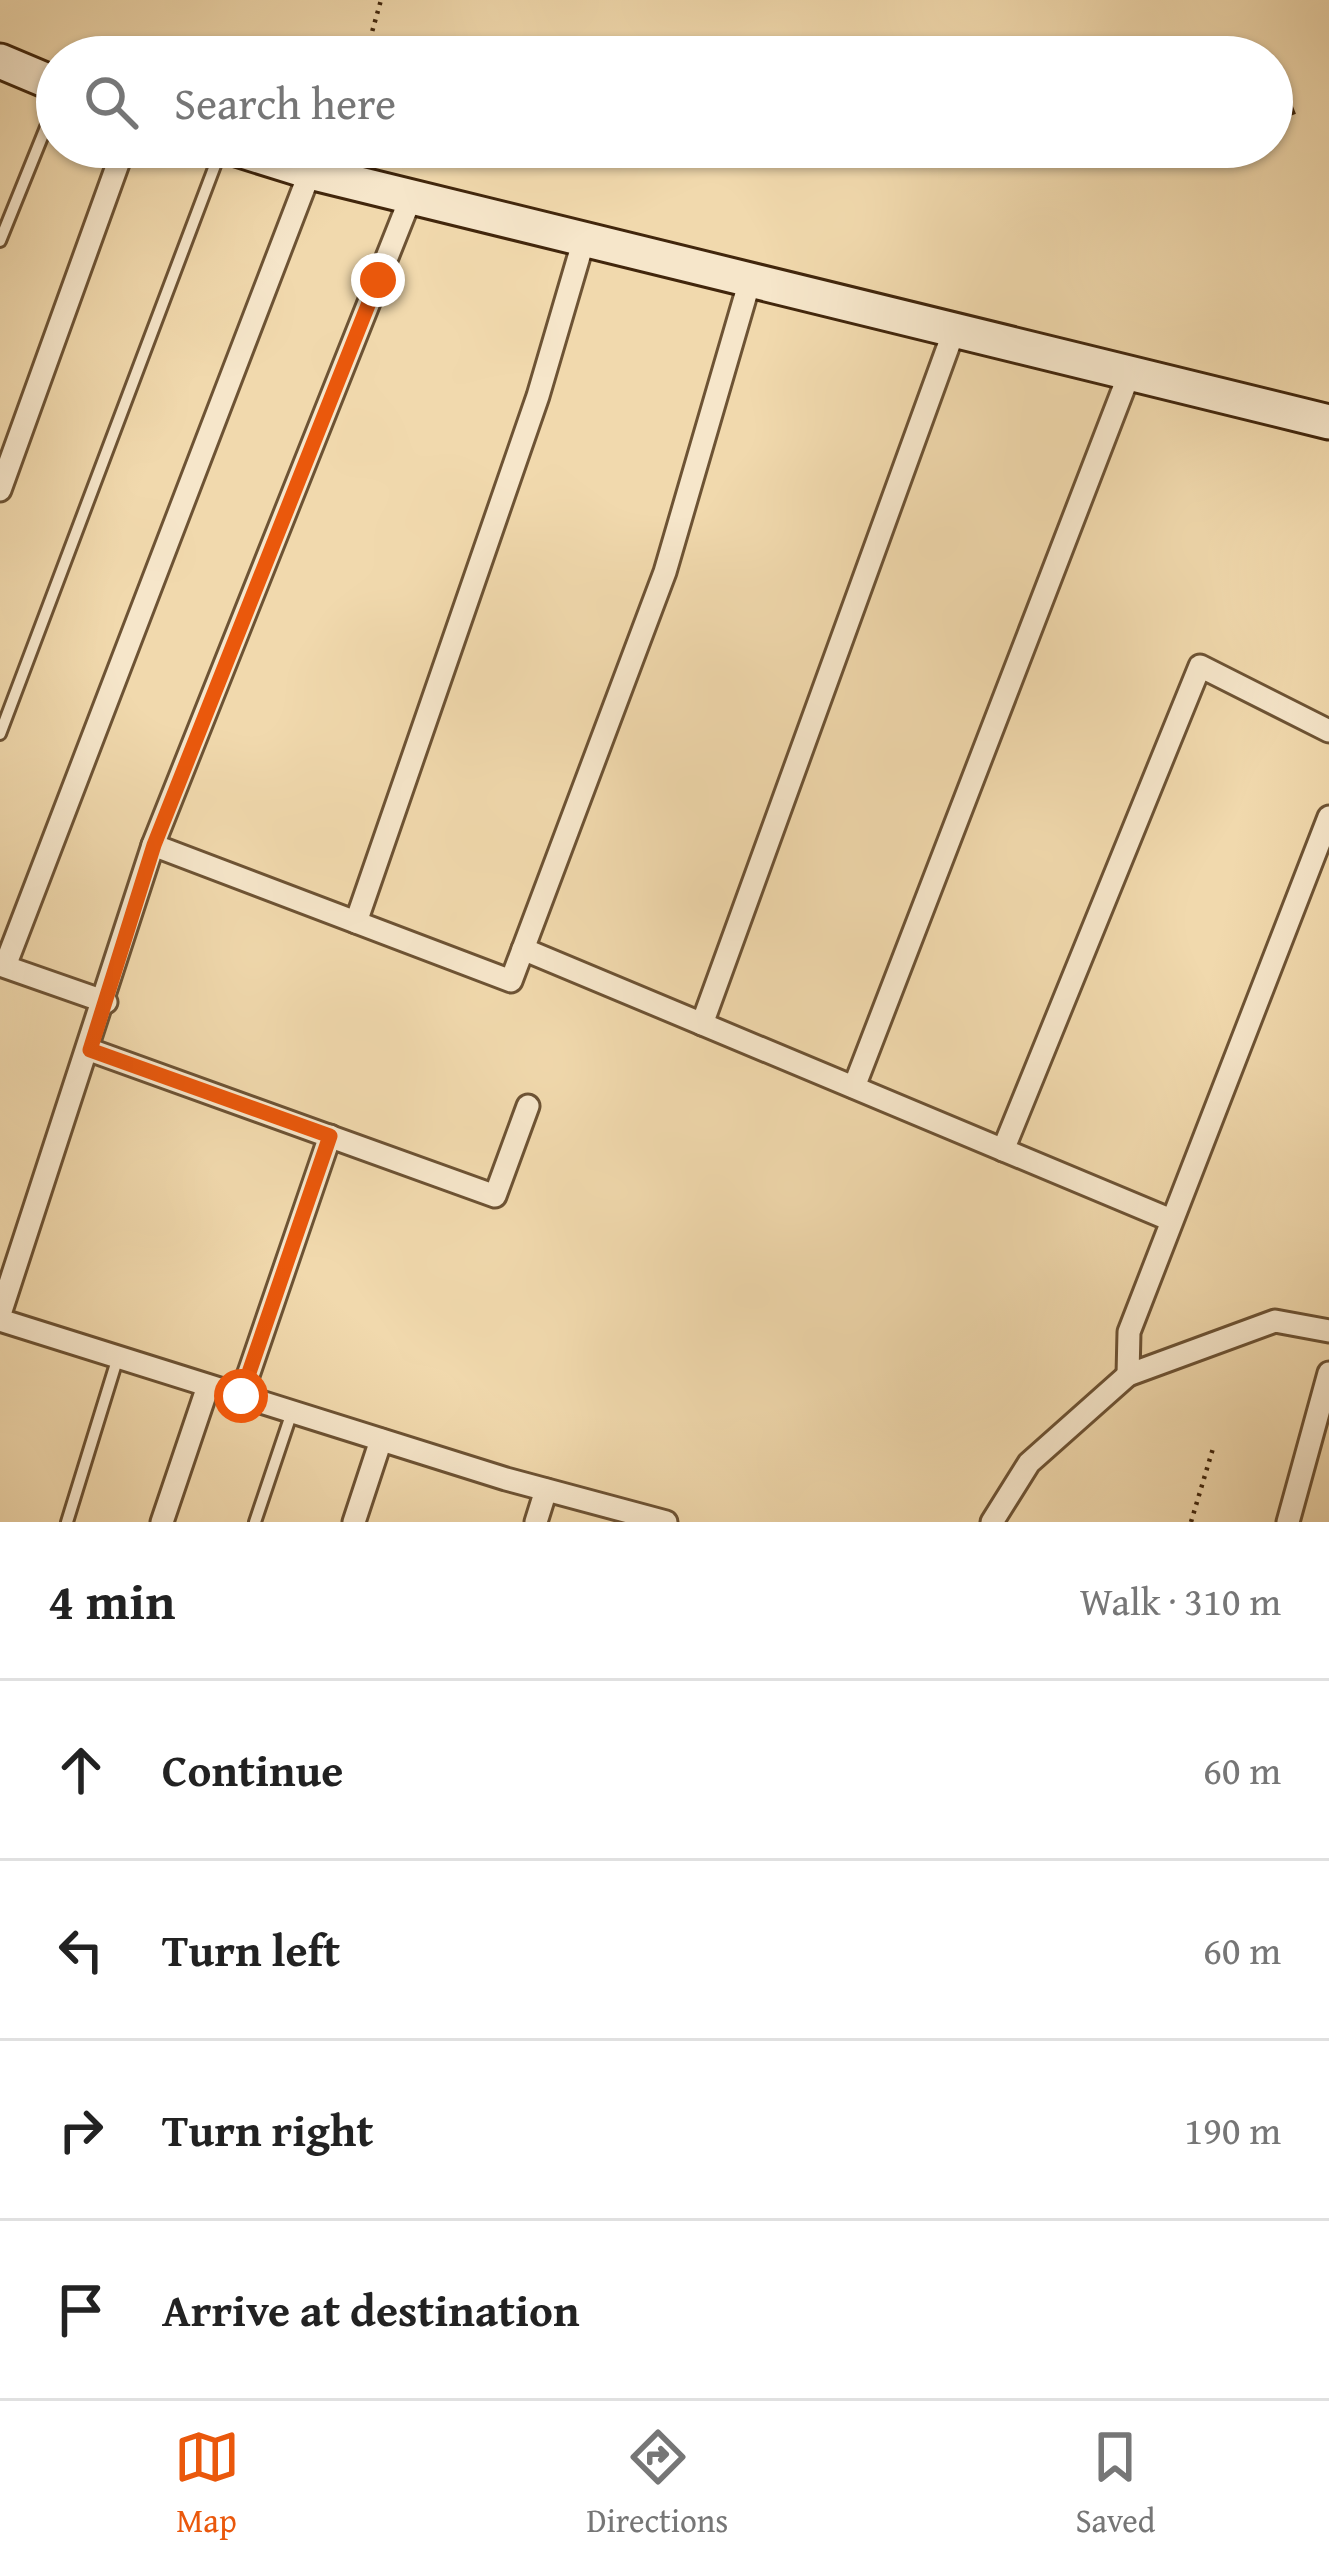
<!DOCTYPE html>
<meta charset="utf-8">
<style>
:root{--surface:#fff;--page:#f6f6f6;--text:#222;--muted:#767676;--line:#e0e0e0;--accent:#ea580c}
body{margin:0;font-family:"Gentium Book Plus",serif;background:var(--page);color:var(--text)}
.stop{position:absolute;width:36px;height:36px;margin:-27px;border:9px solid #ea580c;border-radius:50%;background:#fff}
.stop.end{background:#ea580c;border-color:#fff;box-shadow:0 3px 12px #0008}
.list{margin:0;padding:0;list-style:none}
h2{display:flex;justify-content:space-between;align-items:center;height:156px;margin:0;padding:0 48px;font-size:51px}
h2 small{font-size:39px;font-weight:400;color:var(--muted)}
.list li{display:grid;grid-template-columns:78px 1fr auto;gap:36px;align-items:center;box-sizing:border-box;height:180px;padding:0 48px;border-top:3px solid var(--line)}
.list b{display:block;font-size:45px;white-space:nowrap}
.list em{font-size:39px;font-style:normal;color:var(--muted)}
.icon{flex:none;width:66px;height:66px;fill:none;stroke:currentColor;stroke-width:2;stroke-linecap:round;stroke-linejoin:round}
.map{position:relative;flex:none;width:1329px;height:1522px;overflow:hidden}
.search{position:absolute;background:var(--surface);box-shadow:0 3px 9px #0004;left:36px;right:36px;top:36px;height:132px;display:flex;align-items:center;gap:30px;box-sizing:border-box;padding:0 42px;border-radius:66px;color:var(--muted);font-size:45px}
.sheet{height:876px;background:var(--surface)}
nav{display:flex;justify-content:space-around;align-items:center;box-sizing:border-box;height:168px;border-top:3px solid var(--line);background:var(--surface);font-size:33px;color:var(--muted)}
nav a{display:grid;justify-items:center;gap:6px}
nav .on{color:var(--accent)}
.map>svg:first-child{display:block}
</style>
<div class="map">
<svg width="1329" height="1522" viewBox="0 0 1329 1522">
<rect width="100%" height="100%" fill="#f1d9ad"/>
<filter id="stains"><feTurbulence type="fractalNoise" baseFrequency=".00167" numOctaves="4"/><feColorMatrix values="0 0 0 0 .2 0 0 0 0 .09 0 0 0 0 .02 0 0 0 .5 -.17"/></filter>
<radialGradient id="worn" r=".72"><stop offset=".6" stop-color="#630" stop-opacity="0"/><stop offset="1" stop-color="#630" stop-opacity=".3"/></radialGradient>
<polygon fill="#9d8360" stroke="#41260c" stroke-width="3" points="1284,88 1294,113 1274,121 1272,93"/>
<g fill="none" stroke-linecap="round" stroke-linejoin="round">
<defs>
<g id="lane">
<polyline points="0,241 57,100"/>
<polyline points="0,734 222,147"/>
<polyline points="67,1522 118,1357"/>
<polyline points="255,1522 292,1412"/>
</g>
<g id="street">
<polyline points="0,490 124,147"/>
<polyline points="1329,817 1129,1332 1128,1375 1275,1321 1329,1331"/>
<polyline points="153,845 511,981 665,572 751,277"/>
<polyline points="356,922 538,396 585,236"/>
<polyline points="523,949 1171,1220"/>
<polyline points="0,965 106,1002"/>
<polyline points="5,966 310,172"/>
<polyline points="702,1024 955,328"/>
<polyline points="90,1050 495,1196 528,1106"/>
<polyline points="854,1087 1130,372"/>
<polyline points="1003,1150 1200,666 1329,731"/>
<polyline points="0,1314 153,845 411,197"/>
<polyline points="0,1320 506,1479 666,1522"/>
<polyline points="241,1396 330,1136"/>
<polyline points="162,1522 208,1386"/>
<polyline points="354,1522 381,1440"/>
<polyline points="536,1522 546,1490"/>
<polyline points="992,1522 1029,1463 1128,1375"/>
<polyline points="1288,1522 1329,1373"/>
</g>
<g id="secondary">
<polyline points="0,61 57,85"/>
<polyline points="230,147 310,172 1329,422"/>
</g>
</defs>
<use href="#lane" stroke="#6d5334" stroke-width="16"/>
<use href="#street" stroke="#6d5334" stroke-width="27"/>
<use href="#secondary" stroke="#41260c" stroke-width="39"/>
<g stroke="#41260c" stroke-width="4.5" stroke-dasharray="3 6" stroke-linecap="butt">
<polyline points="365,57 381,0"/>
<polyline points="1191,1522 1214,1445"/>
</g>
<use href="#lane" stroke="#f6e6ca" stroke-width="10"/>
<use href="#street" stroke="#f6e6ca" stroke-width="21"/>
<use href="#secondary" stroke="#f6e6ca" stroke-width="33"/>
</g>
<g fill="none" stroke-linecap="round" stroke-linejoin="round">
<polyline stroke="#ea580c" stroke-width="15" points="241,1396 330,1136 90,1050 154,845 378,280"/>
</g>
<rect width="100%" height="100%" filter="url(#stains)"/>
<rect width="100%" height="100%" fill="url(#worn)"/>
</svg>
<div class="stop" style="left:241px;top:1396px"></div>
<div class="stop end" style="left:378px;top:280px"></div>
<div class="search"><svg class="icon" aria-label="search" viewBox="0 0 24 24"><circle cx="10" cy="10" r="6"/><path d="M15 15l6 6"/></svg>Search here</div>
</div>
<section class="sheet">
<h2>4 min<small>Walk · 310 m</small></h2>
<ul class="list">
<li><svg class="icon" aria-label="ahead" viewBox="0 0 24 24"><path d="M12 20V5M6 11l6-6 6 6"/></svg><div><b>Continue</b></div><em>60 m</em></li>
<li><svg class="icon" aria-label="left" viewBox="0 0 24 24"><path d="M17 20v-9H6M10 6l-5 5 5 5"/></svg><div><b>Turn left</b></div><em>60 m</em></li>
<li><svg class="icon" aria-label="right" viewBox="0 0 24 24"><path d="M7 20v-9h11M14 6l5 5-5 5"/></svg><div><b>Turn right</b></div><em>190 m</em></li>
<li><svg class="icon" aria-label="arrive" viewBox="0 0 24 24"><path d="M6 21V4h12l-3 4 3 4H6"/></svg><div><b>Arrive at destination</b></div></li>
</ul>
</section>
<nav>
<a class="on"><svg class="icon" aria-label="map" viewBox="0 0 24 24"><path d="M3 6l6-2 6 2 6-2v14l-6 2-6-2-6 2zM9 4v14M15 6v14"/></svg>Map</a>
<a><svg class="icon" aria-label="directions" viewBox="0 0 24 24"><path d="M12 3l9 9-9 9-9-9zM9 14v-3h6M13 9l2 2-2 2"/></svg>Directions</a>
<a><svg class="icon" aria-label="saved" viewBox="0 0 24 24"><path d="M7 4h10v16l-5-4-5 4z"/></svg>Saved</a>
</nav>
